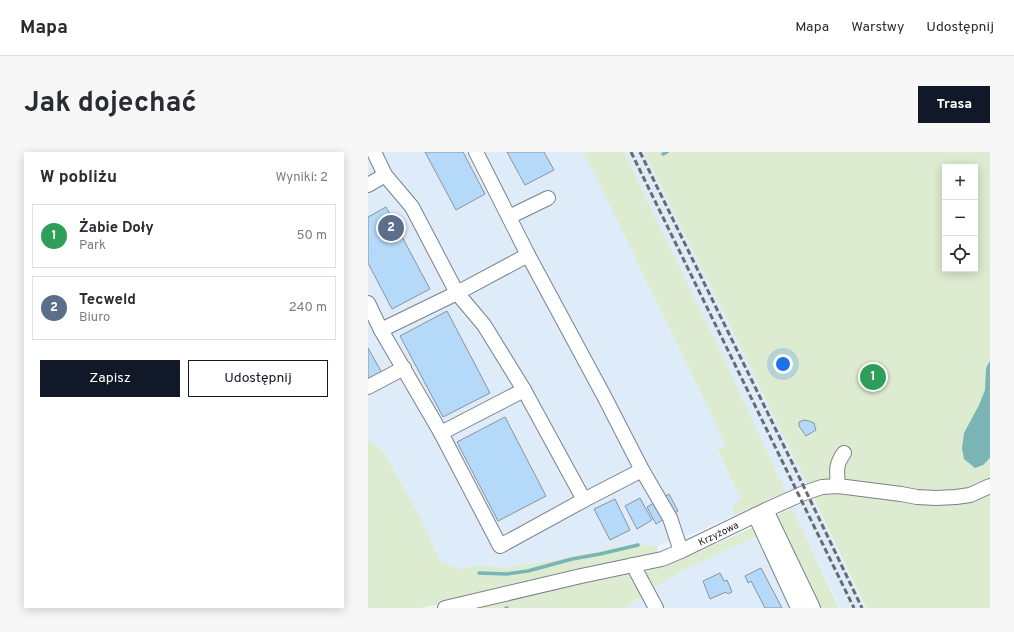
<!DOCTYPE html>
<html lang="pl">
<meta charset="utf-8">
<style>
:root{--surface:#fff;--page:#f7f7f7;--text:#2b2b33;--muted:#7c7c81;--line:#e1e1e2;--accent:#111827}
body{margin:0;font-family:Overpass,sans-serif;background:var(--page);color:var(--text)}
.controls{position:absolute;right:12px;top:12px;display:grid;overflow:hidden;border-radius:0px;box-shadow:0 2px 10px #0003}
.controls button{width:36px;height:36px;display:grid;place-items:center;padding:0;border:0;border-bottom:1px solid var(--line);background:var(--surface);color:var(--text);font:20px sans-serif}
.you{position:absolute;left:415px;top:212px;width:14px;height:14px;margin:-10px;border:3px solid #fff;border-radius:50%;background:#1a73e8;box-shadow:0 0 0 6px #1a73e833}
.badge{display:grid;place-items:center;width:26px;height:26px;border-radius:50%;background:var(--accent);color:#fff;font-size:13px;font-weight:700}
.pin{position:absolute;translate:-50% -50%;border:2px solid #fff;box-shadow:0 1px 4px #0006}
.list{margin:0;padding:0;list-style:none}
h2{display:flex;justify-content:space-between;align-items:center;height:52px;margin:0;padding:0 16px;font-size:17px}
h2 small{font-size:13px;font-weight:400;color:var(--muted)}
.list li{display:grid;grid-template-columns:26px 1fr auto;gap:12px;align-items:center;box-sizing:border-box;height:64px;margin:0 8px 8px;padding:0 8px;border:1px solid var(--line);border-radius:0px}
.list b{display:block;font-size:15px;white-space:nowrap}
.list p{margin:0;font-size:13px;white-space:nowrap;color:var(--muted)}
.list em{font-size:13px;font-style:normal;color:var(--muted)}
.actions{display:flex;gap:8px;padding:12px 16px}
.actions a{flex:1;padding:9px 0;border:1px solid var(--accent);border-radius:0px;text-align:center;font-size:14px;color:var(--accent)}
.actions .main{background:var(--accent);color:#fff}
.icon{flex:none;width:22px;height:22px;fill:none;stroke:currentColor;stroke-width:2;stroke-linecap:round;stroke-linejoin:round}
.map{position:relative;flex:none;width:622px;height:456px;overflow:hidden;border-radius:0px}
header{display:flex;align-items:center;gap:24px;box-sizing:border-box;height:56px;padding:0 20px;background:var(--surface);border-bottom:1px solid var(--line)}
header strong{font-size:19px}
nav{display:flex;gap:22px;margin-inline-start:auto;font-size:14px}
.intro{display:flex;align-items:center;justify-content:space-between;box-sizing:border-box;height:96px;padding:0 24px}
h1{margin:0;font-size:28px}
.button{padding:10px 18px;border-radius:0px;background:var(--accent);color:#fff;font-size:14px;font-weight:700}
main{display:flex;gap:24px;padding:0 24px}
aside{flex:1;background:var(--surface);border-radius:0px;box-shadow:0 2px 10px #0003}
.map>svg:first-child{display:block}
</style>
<header>
<strong>Mapa</strong>
<nav><a>Mapa</a><a>Warstwy</a><a>Udostępnij</a></nav>
</header>
<div class="intro"><h1>Jak dojechać</h1><a class="button">Trasa</a></div>
<main>
<aside>
<h2>W pobliżu<small>Wyniki: 2</small></h2>
<ul class="list">
<li><span class="badge" style="background:#2e9e5b">1</span><div><b>Żabie Doły</b><p>Park</p></div><em>50 m</em></li>
<li><span class="badge" style="background:#5c6f8a">2</span><div><b>Tecweld</b><p>Biuro</p></div><em>240 m</em></li>
</ul>
<div class="actions"><a class="main">Zapisz</a><a>Udostępnij</a></div>
</aside>
<div class="map">
<svg width="622" height="456" viewBox="0 0 622 456">
<rect width="100%" height="100%" fill="#edf5fc"/>
<g fill="#deebf8">
<polygon points="0,0 216,0 358,293 349,298 373,347 364,354 367,363 326,381 289,394 266,392 192,407 150,413 142,416 112,413 90,417 72,409 52,365 16,300 0,287"/>
<polygon points="256,0 276,0 349,147 439,332 418,341 358,211"/>
<polygon points="445,346 497,456 472,456 424,356"/>
<polygon points="392,383 426,456 257,456 313,419"/>
</g>
<g fill="#ddebd0" fill-rule="evenodd">
<polygon points="216,0 256,0 358,211 418,341 367,363 364,354 373,347 349,297 358,293"/>
<path d="M276,0h346v456h-124l-59,-124 -90,-185zM577,15h30v102h-30z"/>
<path d="M0,287l16,13 36,65 20,44 18,8 22,-4 30,3 8,-3 31,-4 85,-17 23,2c1,3 1,5 -2,8l-233,54h-54z"/>
<polygon points="424,356 471,456 433,456 406,365"/>
<polygon points="388,374 392,383 313,419 285,437 278,424 278,420 283,417 315,407"/>
<polygon points="260,421 266,428 275,444 257,456 108,456"/>
</g>
<polygon fill="#7bb4b4" points="622,209 622,306 615,313 607,316 596,307 594,296 596,281 611,253 617,238 618,216"/>
<g fill="none" stroke-linecap="round" stroke-linejoin="round">
<g stroke="#7bb4b4" stroke-width="3.5">
<polyline points="295,2 299,0"/>
<polyline points="111,421 139,422 160,419 204,407 232,402 270,393"/>
<polyline points="138,456 139,456"/>
</g>
</g>
<g fill="#b5d9f9" stroke="#8c939a">
<polygon points="57,0 95,0 117,42 88,58"/>
<polygon points="139,0 176,0 186,18 157,33"/>
<polygon points="18,55 62,137 24,157 0,111 0,65"/>
<polygon points="79,159 122,241 75,265 32,184"/>
<polygon points="0,196 14,221 0,229"/>
<polygon points="137,265 178,344 130,369 89,290"/>
<polygon points="436,268 441,269 446,271 448,278 438,284 431,274 431,270"/>
<polygon points="301,342 310,359 288,372 279,355"/>
<polygon points="272,346 284,368 269,377 257,354"/>
<polygon points="247,347 262,378 242,388 226,357"/>
<polygon points="393,416 414,456 397,456 383,429 380,431 377,424"/>
<polygon points="352,421 356,429 359,428 364,440 360,442 358,440 342,447 335,429"/>
</g>
<g fill="none" stroke-linecap="round" stroke-linejoin="round">
<defs>
<g id="minor">
<polyline points="6,0 17,23"/>
<polyline points="108,0 160,103 236,244 274,318 216,348"/>
<polyline points="0,33 17,23 44,55 89,141 116,173 156,238 216,348 132,394 73,281 13,178 0,151"/>
<polyline points="141,65 180,46"/>
<polyline points="13,178 89,141 160,103"/>
<polyline points="0,235 36,216"/>
<polyline points="73,281 156,238"/>
<polyline points="274,318 302,366 313,399"/>
<path d="M470,334c-1,-14 -3,-21 6,-33"/>
<polyline points="398,358 445,456"/>
<polyline points="387,363 430,456"/>
<polyline points="265,413 288,456"/>
<polyline points="77,456 213,424 294,407 313,399 398,358 436,341 454,335 470,334 533,342 549,345 568,346 588,345 602,343 622,334"/>
</g>
</defs>
<use href="#minor" stroke="#7b8288" stroke-width="16"/>
<use href="#minor" stroke="#fff" stroke-width="14"/>
<g stroke="#676c70" stroke-width="3" stroke-dasharray="6 3" stroke-linecap="butt">
<polyline points="263,0 486,456"/>
<polyline points="272,0 435,333 494,456"/>
</g>
</g>
<g text-anchor="middle" stroke-width="3" stroke-linejoin="round" paint-order="stroke">
<g font-size="10" fill="#212426" stroke="#fff">
<text transform="translate(350 381) rotate(-26)" y="4">Krzyżowa</text>
</g>
</g>
</svg>
<div class="controls">
<button>+</button>
<button>−</button>
<button><svg class="icon" aria-label="locate" viewBox="0 0 24 24"><circle cx="12" cy="12" r="6"/><path d="M12 2v4M12 18v4M2 12h4M18 12h4"/></svg></button>
</div>
<div class="you"></div>
<div class="pin badge" style="left:505px;top:225px;background:#2e9e5b">1</div>
<div class="pin badge" style="left:23px;top:76px;background:#5c6f8a">2</div>
</div>
</main>
